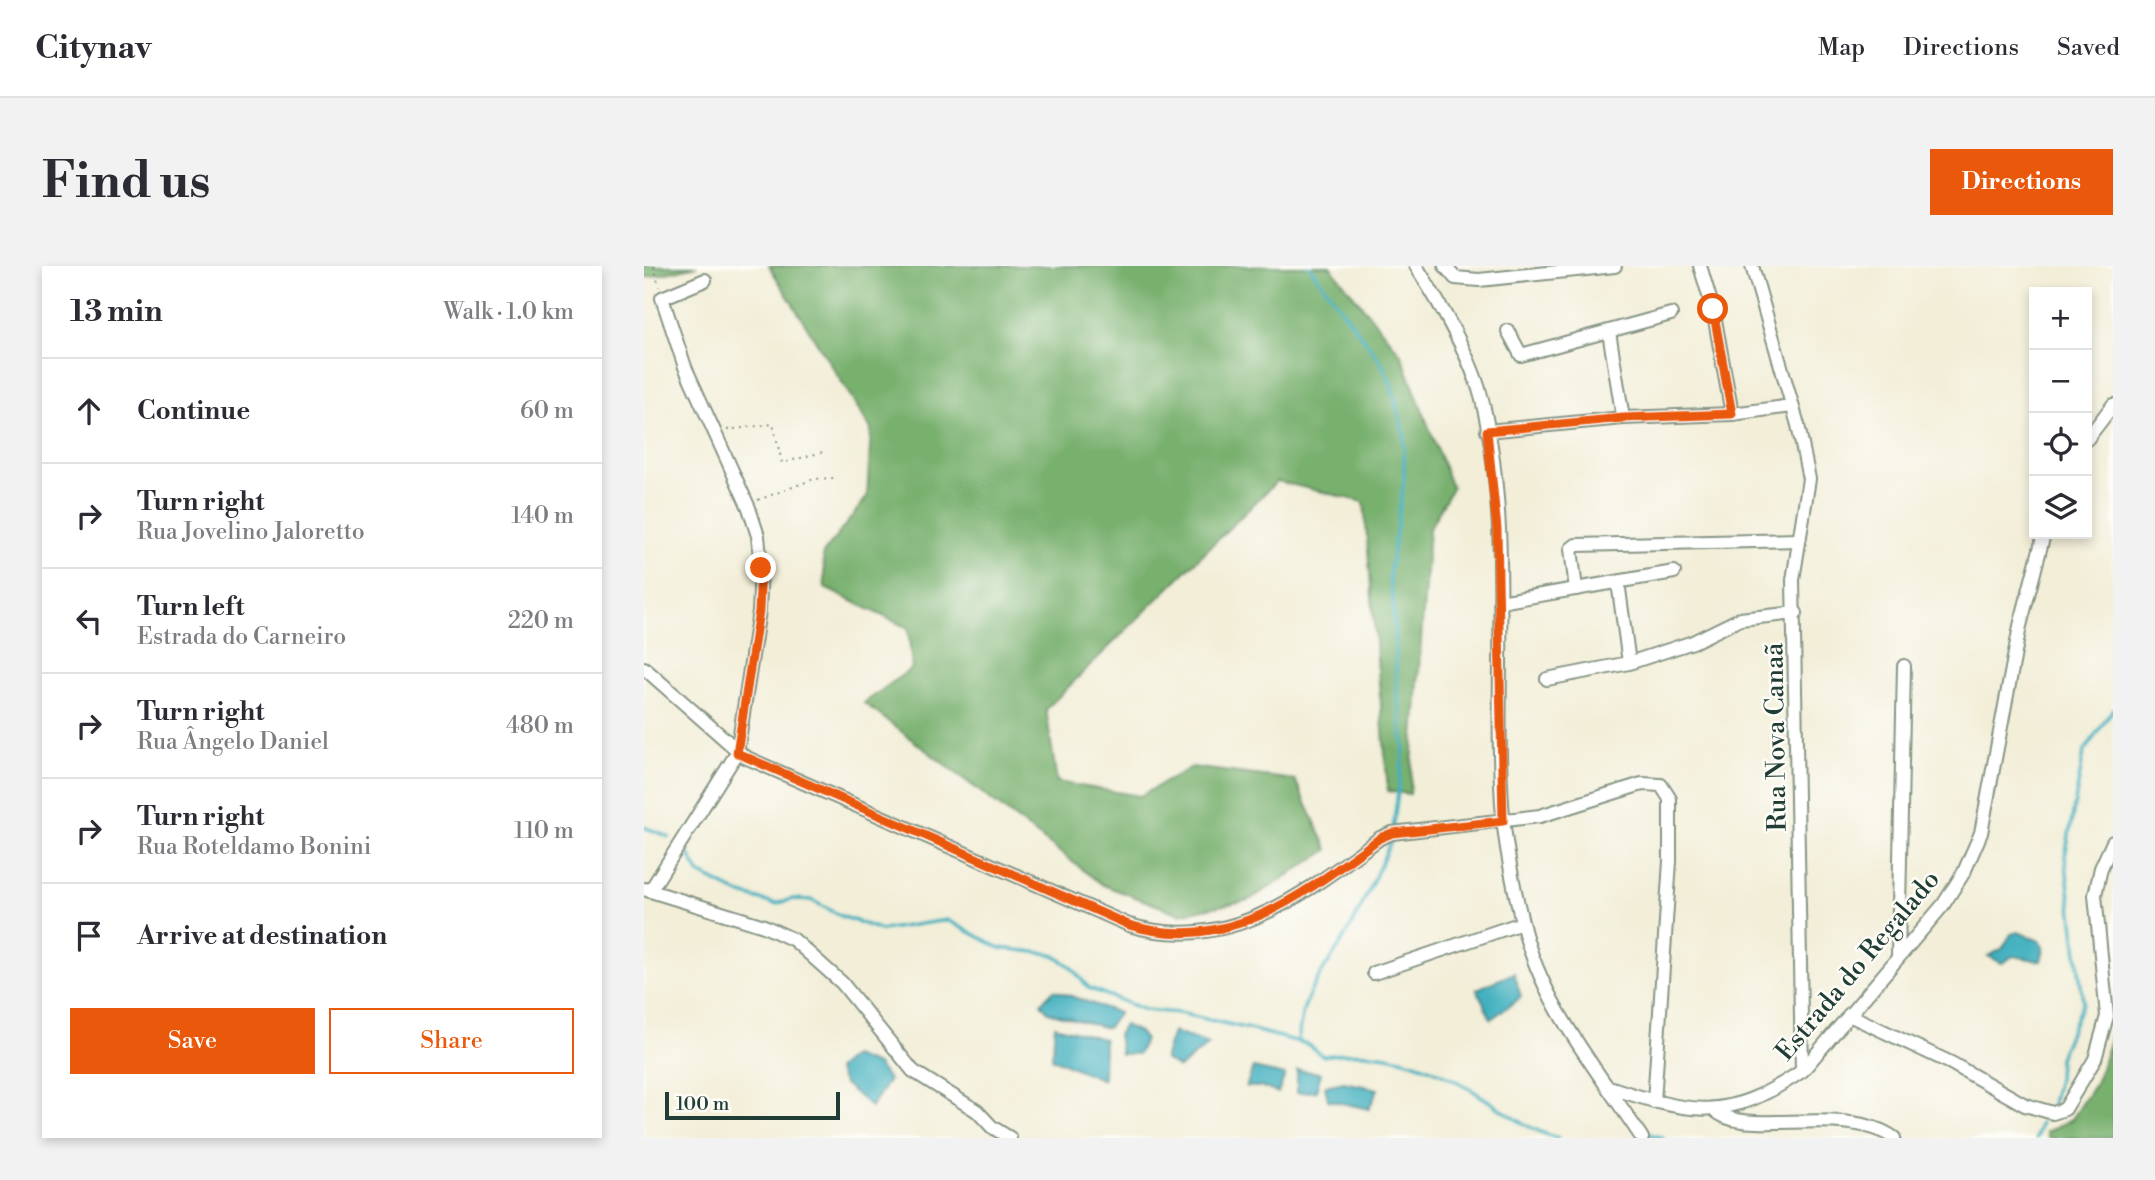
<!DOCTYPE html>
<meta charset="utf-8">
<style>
:root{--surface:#fff;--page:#f2f2f3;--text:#2b2b33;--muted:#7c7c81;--line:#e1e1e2;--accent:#ea580c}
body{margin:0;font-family:"Libre Bodoni",serif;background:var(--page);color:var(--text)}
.controls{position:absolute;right:21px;top:21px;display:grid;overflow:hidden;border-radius:0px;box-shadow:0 4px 10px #0003}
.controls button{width:63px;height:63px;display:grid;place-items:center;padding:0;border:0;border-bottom:2px solid var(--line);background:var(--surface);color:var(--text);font:35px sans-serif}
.scale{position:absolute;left:21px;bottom:18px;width:175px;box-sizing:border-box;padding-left:7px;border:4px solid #1f3d34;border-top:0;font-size:19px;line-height:24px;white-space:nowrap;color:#1f3d34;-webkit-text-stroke:5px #fdfcf7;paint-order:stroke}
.stop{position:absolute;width:21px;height:21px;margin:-16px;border:5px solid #ea580c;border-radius:50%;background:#fff}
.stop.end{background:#ea580c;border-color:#fff;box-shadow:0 2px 7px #0008}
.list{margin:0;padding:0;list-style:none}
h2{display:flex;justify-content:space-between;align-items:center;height:91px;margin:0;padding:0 28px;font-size:30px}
h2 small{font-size:23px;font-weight:400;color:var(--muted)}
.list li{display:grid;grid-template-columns:46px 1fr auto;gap:21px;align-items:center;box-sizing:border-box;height:105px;padding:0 28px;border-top:2px solid var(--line)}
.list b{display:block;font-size:26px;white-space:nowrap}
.list p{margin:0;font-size:23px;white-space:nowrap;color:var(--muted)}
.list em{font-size:23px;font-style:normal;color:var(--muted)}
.actions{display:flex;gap:14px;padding:21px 28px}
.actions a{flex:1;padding:16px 0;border:2px solid var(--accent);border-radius:0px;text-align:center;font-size:24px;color:var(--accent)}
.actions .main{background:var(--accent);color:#fff}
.icon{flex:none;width:38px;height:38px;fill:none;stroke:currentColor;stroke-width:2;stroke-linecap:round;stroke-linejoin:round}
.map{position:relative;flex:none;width:1469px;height:872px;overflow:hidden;border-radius:0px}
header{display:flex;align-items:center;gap:42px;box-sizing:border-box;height:98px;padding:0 35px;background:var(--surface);border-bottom:2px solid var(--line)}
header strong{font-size:33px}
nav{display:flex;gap:38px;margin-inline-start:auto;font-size:24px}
.intro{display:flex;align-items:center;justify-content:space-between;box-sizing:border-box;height:168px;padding:0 42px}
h1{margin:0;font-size:49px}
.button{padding:18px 32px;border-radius:0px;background:var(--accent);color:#fff;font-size:24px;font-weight:700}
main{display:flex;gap:42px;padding:0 42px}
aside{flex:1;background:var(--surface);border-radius:0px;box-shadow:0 4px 10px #0003}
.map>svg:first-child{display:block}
</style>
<header>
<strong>Citynav</strong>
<nav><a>Map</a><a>Directions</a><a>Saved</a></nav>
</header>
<div class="intro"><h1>Find us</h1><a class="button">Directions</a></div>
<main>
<aside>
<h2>13 min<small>Walk · 1.0 km</small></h2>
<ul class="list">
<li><svg class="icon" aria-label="ahead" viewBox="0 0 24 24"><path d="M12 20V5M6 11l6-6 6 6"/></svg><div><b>Continue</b></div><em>60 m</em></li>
<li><svg class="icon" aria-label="right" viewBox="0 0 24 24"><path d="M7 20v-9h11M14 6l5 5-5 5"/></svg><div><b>Turn right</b><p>Rua Jovelino Jaloretto</p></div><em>140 m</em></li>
<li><svg class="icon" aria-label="left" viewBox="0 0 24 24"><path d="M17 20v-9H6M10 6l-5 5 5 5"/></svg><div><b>Turn left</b><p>Estrada do Carneiro</p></div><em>220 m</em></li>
<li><svg class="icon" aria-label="right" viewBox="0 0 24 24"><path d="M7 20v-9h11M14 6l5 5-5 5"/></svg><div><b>Turn right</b><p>Rua Ângelo Daniel</p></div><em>480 m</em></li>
<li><svg class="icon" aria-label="right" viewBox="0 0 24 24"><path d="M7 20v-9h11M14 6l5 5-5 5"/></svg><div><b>Turn right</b><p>Rua Roteldamo Bonini</p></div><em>110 m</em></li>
<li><svg class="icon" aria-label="arrive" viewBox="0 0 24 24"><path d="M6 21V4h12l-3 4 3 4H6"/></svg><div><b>Arrive at destination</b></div></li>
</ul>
<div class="actions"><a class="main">Save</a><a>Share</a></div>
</aside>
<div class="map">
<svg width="1469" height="872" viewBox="0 0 1469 872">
<rect width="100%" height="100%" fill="#fdfcf7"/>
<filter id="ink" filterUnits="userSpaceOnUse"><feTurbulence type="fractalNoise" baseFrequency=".0143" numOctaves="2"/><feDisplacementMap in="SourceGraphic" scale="14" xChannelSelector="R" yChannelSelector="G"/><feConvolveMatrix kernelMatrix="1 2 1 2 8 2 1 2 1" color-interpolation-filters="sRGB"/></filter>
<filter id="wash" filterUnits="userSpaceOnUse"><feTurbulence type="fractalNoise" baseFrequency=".00686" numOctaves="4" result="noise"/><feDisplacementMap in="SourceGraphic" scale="28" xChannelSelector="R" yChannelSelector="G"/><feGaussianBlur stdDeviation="1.57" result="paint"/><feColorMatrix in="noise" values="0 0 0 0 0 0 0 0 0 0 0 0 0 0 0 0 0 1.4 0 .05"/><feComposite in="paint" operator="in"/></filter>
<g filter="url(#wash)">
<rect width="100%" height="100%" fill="#f2eed8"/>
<g fill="#78b06e" stroke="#4c7651" stroke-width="2">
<polygon points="0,0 53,0 0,12"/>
<polygon points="125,0 686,0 757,88 808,222 785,263 766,528 744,525 720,236 633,215 402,443 413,516 496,530 548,501 651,514 684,584 605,634 536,648 459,619 220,437 268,402 264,362 181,322 179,288 223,231 227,163"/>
<polygon points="1469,764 1469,872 1404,872 1402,866 1428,853 1453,815"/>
</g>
<g fill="#42b0bf" stroke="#30767a" stroke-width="2">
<polygon points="1374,666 1396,675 1400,682 1397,695 1369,690 1358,697 1344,690 1358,683 1367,668"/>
<polygon points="870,707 877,731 847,753 833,723"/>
<polygon points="410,724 475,747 463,762 404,746 397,737"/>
<polygon points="480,759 495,766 501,774 494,788 477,788 474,769"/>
<polygon points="411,760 460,773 459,814 408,792"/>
<polygon points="529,766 565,778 535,802 520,793"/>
<polygon points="209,790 233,799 245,814 227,841 199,817 193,803"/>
<polygon points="609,802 641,809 634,827 618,821 602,821"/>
<polygon points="653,804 677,807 672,825 653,827"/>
<polygon points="700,816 734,823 725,843 684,834 681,820"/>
</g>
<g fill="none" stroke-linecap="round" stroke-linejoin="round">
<g stroke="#42b0bf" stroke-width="3.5">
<polyline points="665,0 737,96 747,118 760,169 760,215 745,311 749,333 753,424 760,482 749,562"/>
<polyline points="0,561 25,571"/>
<path d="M44,587l11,20 39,20 37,11 18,-5 18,1 30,16 40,14 66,-10 53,28 52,6 18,12 19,22 56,22 34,3 66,15 62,16 16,12c56,-8 99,4 147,33 30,18 54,40 88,49"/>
<path d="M654,776c4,-44 15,-57 39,-92 22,-34 38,-74 55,-111"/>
<polyline points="1408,838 1414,813 1415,792 1439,736 1421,591 1440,486 1469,443"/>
<polyline points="999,866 1019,872"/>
<polyline points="1392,872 1397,856"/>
</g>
</g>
</g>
<g filter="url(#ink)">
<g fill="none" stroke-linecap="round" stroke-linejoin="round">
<defs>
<g id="street">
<path d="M772,0c24,38 57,93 67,138 31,135 9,277 20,413 3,34 11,71 19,105 19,82 75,147 120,216"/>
<polyline points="801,0 811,12 835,14 971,0"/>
<polyline points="1056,0 1069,43 1088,148"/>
<polyline points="1108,0 1154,159 1165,213 1149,314 1158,805"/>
<polyline points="864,65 877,89 1027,48"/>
<polyline points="965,66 979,152"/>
<polyline points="843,165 979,152 1088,148 1148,140"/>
<polyline points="1443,173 1469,139"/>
<polyline points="974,316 985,397"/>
<polyline points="932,323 927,283 932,279 1154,274"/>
<polyline points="856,336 1030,306"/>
<path d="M0,402l101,89 384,168c100,30 175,-31 251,-87l12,-5 148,-17 102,-32 19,1 9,14v62l-16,241"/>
<polyline points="903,413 985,397 1049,376 1096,353 1152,347"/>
<polyline points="0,623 120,660 150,674 198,717 269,805 333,845 348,861 366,872"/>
<polyline points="6,625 93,487 115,345 117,302 114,270 105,242 41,101 18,32 61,14"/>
<polyline points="1254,690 1260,400"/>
<polyline points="730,707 878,657"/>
<polyline points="1205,749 1307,797 1381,839 1409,847 1421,843 1451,793 1463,750 1451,629 1457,602 1469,576"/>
<path d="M965,821c82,27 117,36 193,-16l141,-166 21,-33 17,-39 39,-207 24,-92"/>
<path d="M1072,845c30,27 130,-8 178,27"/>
</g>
</defs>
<use href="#street" stroke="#889686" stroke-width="16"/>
<g stroke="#889686" stroke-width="2" stroke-dasharray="2 5" stroke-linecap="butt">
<polyline points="10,0 15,21"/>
<polyline points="83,164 129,158 138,197 179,186"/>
<polyline points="114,234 170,213 191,212"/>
</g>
<use href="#street" stroke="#fff" stroke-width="12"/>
</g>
</g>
<g fill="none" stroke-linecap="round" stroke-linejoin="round" filter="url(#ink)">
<path stroke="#ea580c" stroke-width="9" d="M117,302l-2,43 -22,142 392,172c100,30 175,-31 251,-87l12,-5 111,-12 -6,-292 -10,-98 136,-13 109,-4 -19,-105"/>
</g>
<g text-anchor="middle" stroke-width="5" stroke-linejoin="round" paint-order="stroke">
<g font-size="26" fill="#1f3d34" stroke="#fdfcf7">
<text transform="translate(1131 471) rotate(-91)" y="9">Rua Nova Canaã</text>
<text transform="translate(1213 699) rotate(-50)" y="9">Estrada do Regalado</text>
</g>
</g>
</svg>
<div class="controls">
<button>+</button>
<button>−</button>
<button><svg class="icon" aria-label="locate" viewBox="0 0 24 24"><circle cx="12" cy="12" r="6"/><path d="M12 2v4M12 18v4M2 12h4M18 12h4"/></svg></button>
<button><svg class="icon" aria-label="layers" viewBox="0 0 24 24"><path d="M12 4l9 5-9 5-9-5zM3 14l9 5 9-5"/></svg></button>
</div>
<div class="scale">100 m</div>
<div class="stop" style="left:1069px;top:43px"></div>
<div class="stop end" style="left:117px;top:302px"></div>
</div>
</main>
